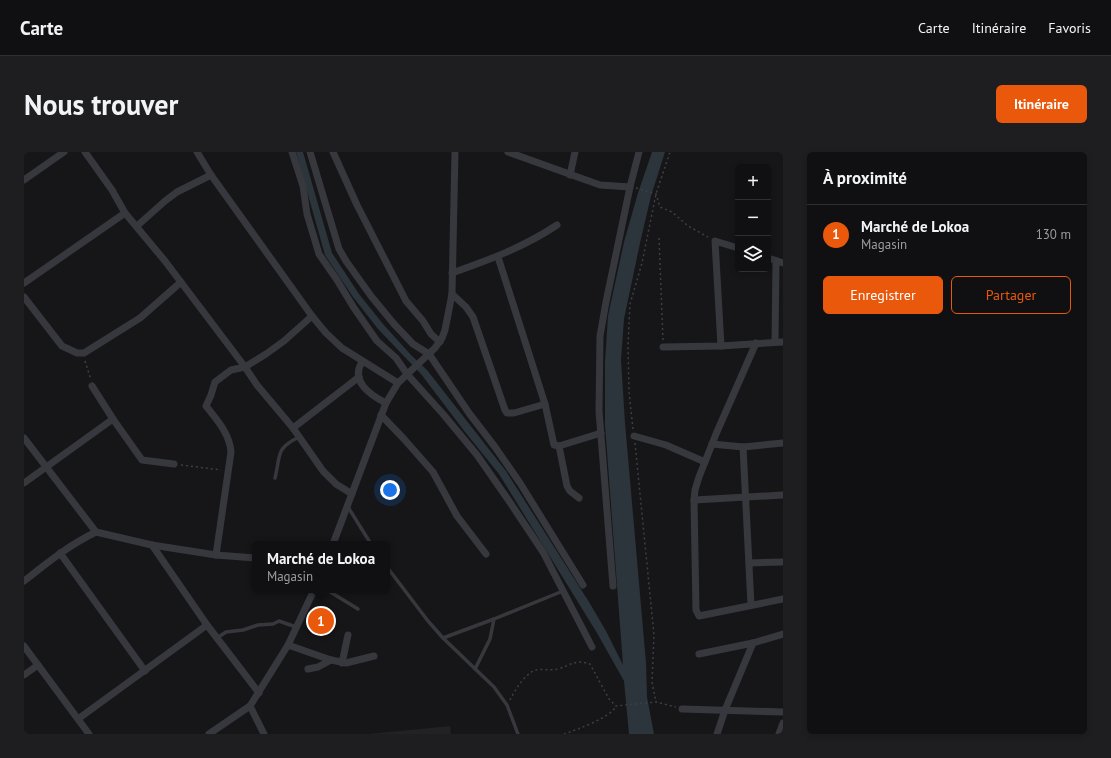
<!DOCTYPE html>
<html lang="fr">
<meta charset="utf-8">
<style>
:root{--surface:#101012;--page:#1e1e20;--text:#f1f3f6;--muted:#9c9d9f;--line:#303032;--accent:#ea580c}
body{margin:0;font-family:"PT Sans",sans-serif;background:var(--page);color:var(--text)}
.controls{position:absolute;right:12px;top:12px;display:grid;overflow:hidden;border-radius:6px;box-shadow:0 2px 6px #0003}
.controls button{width:36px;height:36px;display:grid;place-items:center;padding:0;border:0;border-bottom:1px solid var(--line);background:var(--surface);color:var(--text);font:20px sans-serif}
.you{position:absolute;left:366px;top:338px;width:14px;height:14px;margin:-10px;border:3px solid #fff;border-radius:50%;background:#1a73e8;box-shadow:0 0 0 6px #1a73e833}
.badge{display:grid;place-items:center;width:26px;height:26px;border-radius:50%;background:var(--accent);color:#fff;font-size:13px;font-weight:700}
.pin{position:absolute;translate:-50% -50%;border:2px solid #fff;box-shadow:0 1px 4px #0006}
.popup{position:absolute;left:228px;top:389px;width:138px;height:52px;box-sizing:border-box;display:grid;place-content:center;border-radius:6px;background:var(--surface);filter:drop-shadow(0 1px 3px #0005);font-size:13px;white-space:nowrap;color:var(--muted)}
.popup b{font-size:15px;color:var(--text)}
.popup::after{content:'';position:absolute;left:50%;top:100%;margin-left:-8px;border:8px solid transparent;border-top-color:var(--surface)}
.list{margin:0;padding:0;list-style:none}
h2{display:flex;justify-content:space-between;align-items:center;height:52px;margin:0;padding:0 16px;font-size:17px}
h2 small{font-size:13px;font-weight:400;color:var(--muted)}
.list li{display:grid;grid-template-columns:26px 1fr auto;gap:12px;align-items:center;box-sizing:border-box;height:60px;padding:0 16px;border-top:1px solid var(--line)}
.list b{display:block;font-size:15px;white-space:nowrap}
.list p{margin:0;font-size:13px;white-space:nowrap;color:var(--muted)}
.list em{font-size:13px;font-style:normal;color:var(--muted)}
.actions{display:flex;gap:8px;padding:12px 16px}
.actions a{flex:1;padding:9px 0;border:1px solid var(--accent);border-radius:6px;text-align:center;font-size:14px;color:var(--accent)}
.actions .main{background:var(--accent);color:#fff}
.icon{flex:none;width:22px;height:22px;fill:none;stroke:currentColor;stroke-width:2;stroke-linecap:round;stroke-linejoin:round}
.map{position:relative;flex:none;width:759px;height:582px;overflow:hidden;border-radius:6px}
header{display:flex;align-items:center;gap:24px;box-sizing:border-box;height:56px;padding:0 20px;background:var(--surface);border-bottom:1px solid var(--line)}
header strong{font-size:19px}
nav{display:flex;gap:22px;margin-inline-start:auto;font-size:14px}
.intro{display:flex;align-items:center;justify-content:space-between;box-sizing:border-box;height:96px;padding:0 24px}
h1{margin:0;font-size:28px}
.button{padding:10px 18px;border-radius:6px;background:var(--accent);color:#fff;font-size:14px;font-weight:700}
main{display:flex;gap:24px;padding:0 24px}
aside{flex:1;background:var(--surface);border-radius:6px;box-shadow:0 2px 6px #0003}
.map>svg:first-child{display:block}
</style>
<header>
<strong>Carte</strong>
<nav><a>Carte</a><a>Itinéraire</a><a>Favoris</a></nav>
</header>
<div class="intro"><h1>Nous trouver</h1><a class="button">Itinéraire</a></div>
<main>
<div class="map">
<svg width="759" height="582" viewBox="0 0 759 582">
<rect width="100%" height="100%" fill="#161618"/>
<polygon fill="#222225" points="426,574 427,582 345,582"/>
<polygon fill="#2c353c" points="272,0 279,0 308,101 335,142 359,172 387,203 403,218 482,319 565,450 582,479 599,513 581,273 581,210 584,164 600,90 614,41 628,0 641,0 627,44 616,91 600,167 597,208 601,271 622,511 623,545 630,582 605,582 600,529 573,481 475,322 441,280 397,222 354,177 329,145 301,103"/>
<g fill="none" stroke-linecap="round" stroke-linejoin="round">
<g stroke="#3d3f44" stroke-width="1.5" stroke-dasharray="2 3" stroke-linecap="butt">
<polyline points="612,36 632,42 636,55 648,60 664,74 684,85"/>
<polyline points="635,86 639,188"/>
<polyline points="61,209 67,228"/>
<polyline points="609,277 605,240 604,193 606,152 618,111 632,42 646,0"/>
<polyline points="611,291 630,483 628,530 632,550"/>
<polyline points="157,313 197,318"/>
<path d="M486,548c5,-10 13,-23 23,-29 7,-3 17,0 25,-2 13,-4 18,-10 32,-5l19,35 7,7 40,-4 20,5"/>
<path d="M540,582c12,-4 48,-17 52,-28"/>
</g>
<g stroke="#37383d" stroke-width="3.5">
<path d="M251,326c6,-24 0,-29 24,-41"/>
<polyline points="324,355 347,392"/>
<polyline points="363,415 404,469 419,486 470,535 483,553 494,582"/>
<polyline points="303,438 334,457"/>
<polyline points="193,486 202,480 219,478 234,473 249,472 255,469 272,475"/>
<polyline points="419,486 470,467 539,439"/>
<polyline points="451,517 466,487 470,467"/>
</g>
<g stroke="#37383d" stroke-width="7">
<polyline points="61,0 88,38 101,61 141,109 221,215 233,233 269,276 299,319 312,332 328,342"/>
<polyline points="173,0 187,23 288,164 302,181 318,196 374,231"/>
<polyline points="268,0 279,34 283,62 295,102 313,128 330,156 353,189 372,206 383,222 419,262 453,303 485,349 519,400 568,495"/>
<polyline points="286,0 315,97 322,109 347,144 370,172 389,192 405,202 445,261 471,295 496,331 559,433"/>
<polyline points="309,0 333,53 382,149 399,169 407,182 416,190"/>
<polyline points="484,0 576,33 606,35"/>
<polyline points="546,23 551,0"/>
<polyline points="0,28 40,0"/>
<polyline points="113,74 141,49 153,40 187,23"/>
<polyline points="474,105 521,252 530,293 535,294 577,281"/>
<polyline points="744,106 759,111"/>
<path d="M428,121c37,-13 72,-26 105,-48"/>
<polyline points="0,131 101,61"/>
<polyline points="428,142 442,155 449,165 481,258 483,261 490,261 521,252"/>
<polyline points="0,145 38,194 53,201 60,201 116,166 157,130"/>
<polyline points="751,190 752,109"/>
<polyline points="732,191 692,282 675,325 671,338 670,348 672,458 675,464 759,447"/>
<polyline points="697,194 691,89 714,96"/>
<polyline points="639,195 697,194 759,190"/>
<path d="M338,210c-12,19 8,33 24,41"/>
<polyline points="68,234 89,267 118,308 150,312"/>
<polyline points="357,263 380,287 409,320 433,364 462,402"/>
<polyline points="269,276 335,225"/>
<polyline points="610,284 642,293 681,310"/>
<polyline points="0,286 72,380 128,393 192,403 231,406"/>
<polyline points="688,292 719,295 759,291"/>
<polyline points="535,294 543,334 546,339 555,346"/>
<polyline points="719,295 727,453"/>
<polyline points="0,331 89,267"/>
<polyline points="670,348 759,343"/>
<polyline points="309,392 362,251 374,231 411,196 418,186 421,178 428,142 431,0"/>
<polyline points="128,393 183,473 235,541"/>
<polyline points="36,401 121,519"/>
<path d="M192,403l15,-103c-1,-18 -14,-32 -25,-46l5,-11 4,-13 16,-12 14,-3 21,-13 18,-13 28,-25"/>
<polyline points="725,411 759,410"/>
<path d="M0,429c23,-18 45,-36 72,-49"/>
<polyline points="589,434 575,259 576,184 582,150 606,35 615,0"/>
<polyline points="264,493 307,508 322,511 350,504"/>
<polyline points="0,494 65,582"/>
<polyline points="675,502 729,491 759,482"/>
<polyline points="318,511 324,483"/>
<polyline points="284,517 294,515 307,508"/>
<polyline points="0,523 14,513"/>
<polyline points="226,554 240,582"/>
<polyline points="658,557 759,560"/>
<polyline points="54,567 183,473"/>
<polyline points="185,582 226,554 264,493 290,438"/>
<polyline points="693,582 701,558 729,491"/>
<polyline points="755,582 759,571"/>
</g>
</g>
</svg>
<div class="controls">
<button>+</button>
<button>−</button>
<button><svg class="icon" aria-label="layers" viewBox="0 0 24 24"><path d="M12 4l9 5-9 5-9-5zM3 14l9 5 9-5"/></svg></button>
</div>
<div class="you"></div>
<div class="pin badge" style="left:297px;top:469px">1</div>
<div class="popup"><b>Marché de Lokoa</b>Magasin</div>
</div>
<aside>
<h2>À proximité<small></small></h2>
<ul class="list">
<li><span class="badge">1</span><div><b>Marché de Lokoa</b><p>Magasin</p></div><em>130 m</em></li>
</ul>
<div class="actions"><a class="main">Enregistrer</a><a>Partager</a></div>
</aside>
</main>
